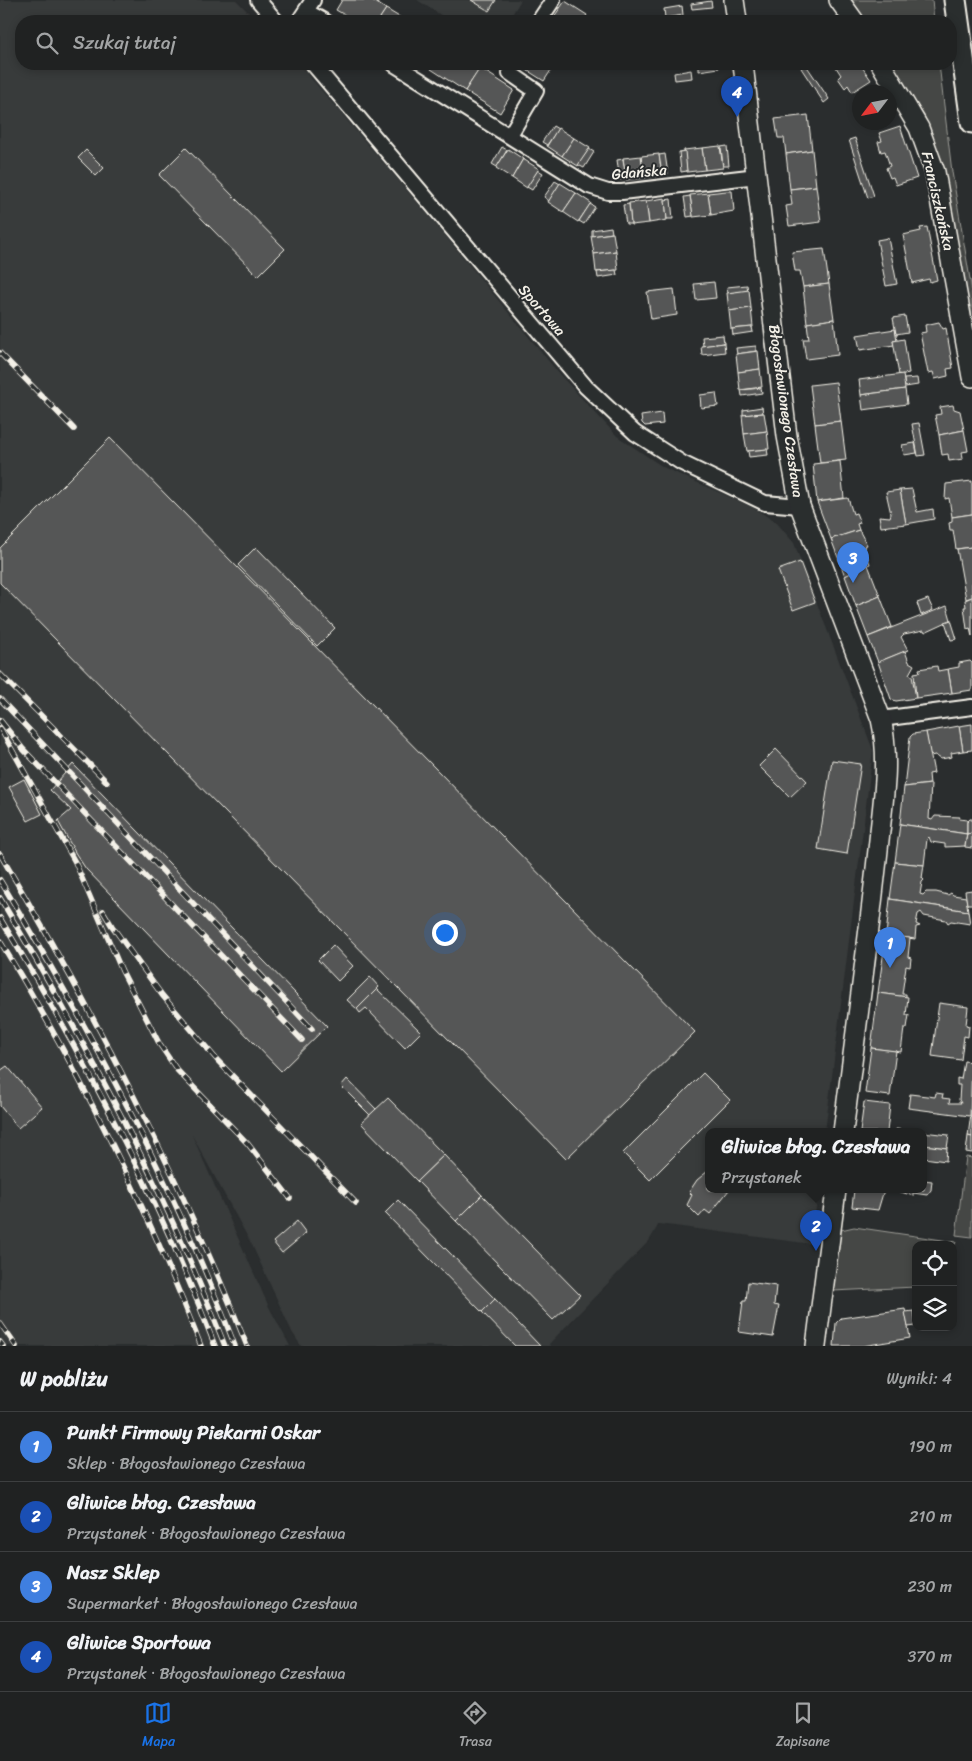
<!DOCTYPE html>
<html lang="pl">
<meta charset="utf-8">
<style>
:root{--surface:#202222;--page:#2d2f2f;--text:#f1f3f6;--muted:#a2a4a5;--line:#3d3f40;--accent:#1a73e8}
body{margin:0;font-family:Sriracha,sans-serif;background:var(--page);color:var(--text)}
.controls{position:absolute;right:15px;bottom:15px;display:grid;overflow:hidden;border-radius:10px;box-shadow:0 2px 8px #0003}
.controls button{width:45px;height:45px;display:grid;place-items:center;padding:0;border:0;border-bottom:1px solid var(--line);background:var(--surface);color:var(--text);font:25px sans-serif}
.compass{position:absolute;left:852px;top:85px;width:45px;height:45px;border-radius:50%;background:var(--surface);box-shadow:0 2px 8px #0003;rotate:238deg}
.you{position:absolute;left:444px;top:932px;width:18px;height:18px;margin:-12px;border:4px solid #fff;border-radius:50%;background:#1a73e8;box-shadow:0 0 0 8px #1a73e833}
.badge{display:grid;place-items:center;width:32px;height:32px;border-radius:50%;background:var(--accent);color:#fff;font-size:16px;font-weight:700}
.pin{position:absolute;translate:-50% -41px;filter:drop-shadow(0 1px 2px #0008)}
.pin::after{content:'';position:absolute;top:26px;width:18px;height:15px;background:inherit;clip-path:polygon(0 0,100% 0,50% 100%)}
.popup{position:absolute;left:705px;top:1128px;width:222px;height:65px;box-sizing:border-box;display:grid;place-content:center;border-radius:10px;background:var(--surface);filter:drop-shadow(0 1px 4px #0005);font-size:16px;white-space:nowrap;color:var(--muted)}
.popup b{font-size:19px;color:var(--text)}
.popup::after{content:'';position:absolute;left:50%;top:100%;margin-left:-10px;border:10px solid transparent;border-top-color:var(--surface)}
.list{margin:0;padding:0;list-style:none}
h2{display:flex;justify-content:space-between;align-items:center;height:65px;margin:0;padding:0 20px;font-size:21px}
h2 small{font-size:16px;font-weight:400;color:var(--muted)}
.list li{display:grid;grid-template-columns:32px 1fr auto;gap:15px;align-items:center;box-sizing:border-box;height:70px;padding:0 20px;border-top:1px solid var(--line)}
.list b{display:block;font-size:19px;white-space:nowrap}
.list p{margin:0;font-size:16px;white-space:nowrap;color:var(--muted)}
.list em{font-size:16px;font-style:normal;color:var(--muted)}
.icon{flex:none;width:28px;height:28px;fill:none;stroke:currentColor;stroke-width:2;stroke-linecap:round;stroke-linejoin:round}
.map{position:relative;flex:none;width:972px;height:1346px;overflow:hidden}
.search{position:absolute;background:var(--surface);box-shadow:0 2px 8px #0003;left:15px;right:15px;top:15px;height:55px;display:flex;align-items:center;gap:12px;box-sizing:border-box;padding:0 18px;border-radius:20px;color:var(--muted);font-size:19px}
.sheet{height:345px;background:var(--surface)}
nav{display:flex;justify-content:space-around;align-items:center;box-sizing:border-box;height:70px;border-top:1px solid var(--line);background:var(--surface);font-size:14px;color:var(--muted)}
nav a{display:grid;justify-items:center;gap:2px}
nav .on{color:var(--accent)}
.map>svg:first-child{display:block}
</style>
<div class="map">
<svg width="972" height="1346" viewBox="0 0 972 1346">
<rect width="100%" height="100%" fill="#2a2d2e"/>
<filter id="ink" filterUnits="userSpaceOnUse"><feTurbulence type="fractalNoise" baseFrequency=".02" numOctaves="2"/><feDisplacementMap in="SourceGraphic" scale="10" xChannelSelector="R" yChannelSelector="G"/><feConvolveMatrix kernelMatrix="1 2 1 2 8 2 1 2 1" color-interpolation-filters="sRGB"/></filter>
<g filter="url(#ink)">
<g fill="#373a3a">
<polygon points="0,0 236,0 257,21 21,21 21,64 299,64 434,222 561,376 617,436 663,467 754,508 777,523 794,543 873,750 825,1132 708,1132 708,1190 818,1190 812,1244 659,1224 649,1241 549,1344 550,1346 301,1346 292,1332 252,1245 192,1135 269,1307 290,1346 0,1346"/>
<polygon points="417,0 521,0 508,21 450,21"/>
</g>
<g fill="#444645" stroke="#9c9c96">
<polygon points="849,0 932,0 934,21 864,21"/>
<polygon points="891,64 939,64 952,172 972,291 972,344 943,171 925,117"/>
<polygon points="966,1157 972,1158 972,1237 956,1235"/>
<polygon points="854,1227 956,1242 953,1248 953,1245 916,1245 916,1287 833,1291 841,1230"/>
</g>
<g fill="#555756" stroke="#f4f1e8">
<polygon points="342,0 372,0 386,9 378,21 355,21 336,10"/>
<polygon points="471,0 496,0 489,11"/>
<polygon points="565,1 587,15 583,21 551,21"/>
<polygon points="711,1 712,7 692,9 691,4"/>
<polygon points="682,6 683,15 665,18 664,9"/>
<polygon points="386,9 406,21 378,21"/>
<polygon points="434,64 473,64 480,68 465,91 431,69"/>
<polygon points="524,64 555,64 544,81 522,67"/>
<polygon points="718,64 719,68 699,71 699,65"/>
<polygon points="834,64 860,64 871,80 852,92 848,85 845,88 838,78 841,75"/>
<polygon points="806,65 829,99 824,103 801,68"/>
<polygon points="480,68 514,90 500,113 465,91"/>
<polygon points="691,70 692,78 675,80 674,73"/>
<polygon points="808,115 812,150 786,154 784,138 778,138 775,119"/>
<polygon points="553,126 558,129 547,145 542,142"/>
<polygon points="900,126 917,178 896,185 893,177 890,178 886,168 890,166 885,151 881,152 878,142 882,141 879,133"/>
<polygon points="558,128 574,138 562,156 547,146"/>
<polygon points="574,138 590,148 578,166 562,156"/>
<polygon points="855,138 874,196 868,198 849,140"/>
<polygon points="720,146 723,168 705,170 702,148"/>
<polygon points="727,146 729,166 723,166 721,147"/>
<polygon points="502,147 507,150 497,167 492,164"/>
<polygon points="186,148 285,249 258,276 159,175"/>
<polygon points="702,148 705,170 687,172 684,150"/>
<polygon points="508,149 523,159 512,178 496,168"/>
<polygon points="589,149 594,152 584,168 578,165"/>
<polygon points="86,150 104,168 96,176 78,158"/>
<polygon points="812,150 816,186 790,189 786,154"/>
<polygon points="685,151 687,171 681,172 679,152"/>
<polygon points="659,154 662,175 644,178 641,156"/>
<polygon points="665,154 668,174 662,174 659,155"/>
<polygon points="641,156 644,178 626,180 623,158"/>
<polygon points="523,159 539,169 527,188 512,178"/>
<polygon points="623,159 626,179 620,180 617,160"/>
<polygon points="538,170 543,173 532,190 527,187"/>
<polygon points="555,181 560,184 549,201 544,197"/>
<polygon points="560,183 576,193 563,212 548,202"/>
<polygon points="816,186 821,222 789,226 786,206 792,205 790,189"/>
<polygon points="726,191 732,191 734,211 711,215 708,193"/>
<polygon points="576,193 591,203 578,222 563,212"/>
<polygon points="708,193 711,215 693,217 690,195"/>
<polygon points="690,196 693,216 687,217 684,197"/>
<polygon points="665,198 667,220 649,223 646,201"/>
<polygon points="671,199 673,219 667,219 665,200"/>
<polygon points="646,201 649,223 631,225 629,203"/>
<polygon points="590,204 595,207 584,224 579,221"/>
<polygon points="629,204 631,224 626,224 623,205"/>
<polygon points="611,227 612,233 592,236 592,230"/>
<polygon points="927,227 937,280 930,282 929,279 912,283 903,235 921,231 920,228"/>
<polygon points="613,233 616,251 594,254 591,236"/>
<polygon points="888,238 897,284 886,286 877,240"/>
<polygon points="824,249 829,284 803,287 800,271 795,271 792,252"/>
<polygon points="616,251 618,270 596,272 594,254"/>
<polygon points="616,270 617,275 598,278 597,272"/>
<polygon points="714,282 716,298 696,300 694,284"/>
<polygon points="829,284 834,319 807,323 803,287"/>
<polygon points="747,285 748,291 728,293 727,287"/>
<polygon points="674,289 677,315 651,319 647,292"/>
<polygon points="749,290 751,308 729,311 727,293"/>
<polygon points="751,308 753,327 731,329 729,311"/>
<polygon points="905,316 908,332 896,334 893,318"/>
<polygon points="834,319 838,355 806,359 803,339 809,339 807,323"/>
<polygon points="939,322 943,329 946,328 953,368 947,369 948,376 935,379 933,372 928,373 920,333 926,332 925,325"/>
<polygon points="752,327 753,332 733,335 732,329"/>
<polygon points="895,329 897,340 893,341 894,345 860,350 857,335"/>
<polygon points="723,335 724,343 703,346 702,337"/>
<polygon points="904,339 909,373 899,375 893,341"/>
<polygon points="724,343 725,352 702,355 701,346"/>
<polygon points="756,346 756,351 737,354 736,348"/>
<polygon points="758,351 760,369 738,372 736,354"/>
<polygon points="760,369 762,387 740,390 738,372"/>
<polygon points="903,374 905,389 861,395 859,380"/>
<polygon points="917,378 918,385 905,387 904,379"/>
<polygon points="836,382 841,421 815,424 810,385"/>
<polygon points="761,388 762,393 742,396 741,390"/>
<polygon points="905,389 907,404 863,410 861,395"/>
<polygon points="716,393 718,406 701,408 700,395"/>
<polygon points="953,405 954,409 960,411 964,430 939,435 935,415 941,414 940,407"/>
<polygon points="762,407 763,413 743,415 743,410"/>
<polygon points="662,413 663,424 645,426 642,423 641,416"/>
<polygon points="764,413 767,431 744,434 742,415"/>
<polygon points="841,421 846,460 820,463 815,424"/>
<polygon points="919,423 925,455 918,456 912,424"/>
<polygon points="964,430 968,451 962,452 963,459 949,461 948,454 942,455 939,435"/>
<polygon points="767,431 769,449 747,451 744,434"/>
<polygon points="110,438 695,1032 566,1159 0,583 0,548"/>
<polygon points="915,443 917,453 904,455 902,445"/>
<polygon points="767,449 768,455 749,457 748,451"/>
<polygon points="840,461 844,498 817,502 813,464"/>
<polygon points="972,481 972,514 952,517 949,498 945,499 946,484"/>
<polygon points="912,489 917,512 933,509 934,519 906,524 900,490"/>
<polygon points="900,490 906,524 881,527 879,516 890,517 891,514 886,492"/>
<polygon points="848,498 853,514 856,513 860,523 857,524 859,530 831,539 817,502"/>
<polygon points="972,514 972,547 956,549 953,530 950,530 949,523 952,522 952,517"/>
<polygon points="859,530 867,545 864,546 870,564 845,576 831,539"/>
<polygon points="256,547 335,628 317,646 238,565"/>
<polygon points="972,547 972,597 966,599 957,549"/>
<polygon points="800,562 815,602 793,610 778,570"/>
<polygon points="868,565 880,596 856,606 845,576"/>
<polygon points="880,596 892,627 868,637 856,606"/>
<polygon points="972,597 972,637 970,628 967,629 964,607 966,607 965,600"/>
<polygon points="928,599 933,610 921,615 917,603"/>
<polygon points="947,606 951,620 925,632 924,630 904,634 901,637 908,650 878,662 868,637"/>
<polygon points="951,620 957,639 951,640 945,622"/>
<polygon points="905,651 909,662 914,665 909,674 912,676 916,698 896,701 891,699 878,662"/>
<polygon points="970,661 972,663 972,690 952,693 948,669 959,667 959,663"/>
<polygon points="937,666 938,671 948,669 952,693 916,698 914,673 920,672 919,669"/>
<polygon points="972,724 972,750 963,751 959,726"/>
<polygon points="959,726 963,751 951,753 952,757 941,759 935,755 930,756 926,732"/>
<polygon points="926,732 934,773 929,774 930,784 904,787 910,737 913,734"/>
<polygon points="776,749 807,781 790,797 759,766"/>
<polygon points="832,760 861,764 847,854 818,849"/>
<polygon points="73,764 327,1026 281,1071 86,869 76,854 58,821 71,810 50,790"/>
<polygon points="24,779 42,814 28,821 9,787"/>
<polygon points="931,784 929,819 932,820 935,816 960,817 959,819 967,820 967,834 900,824 904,787"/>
<polygon points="970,819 972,819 972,833 967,834 967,822"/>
<polygon points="900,824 967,834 965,846 945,847 945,844 931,842 929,837 927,839 924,865 895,862"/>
<polygon points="972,833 972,848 965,847 967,834"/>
<polygon points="895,862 924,865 922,878 924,880 922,882 920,894 923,895 926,892 936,892 948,895 951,893 953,895 966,897 968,911 890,899"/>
<polygon points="972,890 972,904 967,904 965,891"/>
<polygon points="890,899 968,911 970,924 951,921 948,923 946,920 924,916 921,912 918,914 916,924 920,926 916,927 915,939 886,935"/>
<polygon points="886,935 910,938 908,957 911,958 910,967 906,966 902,994 906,994 906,997 878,993"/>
<polygon points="333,945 353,966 338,981 318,960"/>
<polygon points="370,977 379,987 357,1009 347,1000"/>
<polygon points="377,989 421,1032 405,1048 366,1008 360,1013 357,1009"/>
<polygon points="878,993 908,997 906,1015 909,1015 907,1028 904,1028 901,1052 871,1048"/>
<polygon points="939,1003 968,1007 966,1025 969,1026 968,1037 964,1036 961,1060 932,1056"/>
<polygon points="871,1048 896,1051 890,1096 865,1093"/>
<polygon points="964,1061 972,1062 970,1116 908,1108 910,1094 935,1097 936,1093 943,1094 942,1098 950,1099 949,1103 961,1103 959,1100 960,1085 957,1085 957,1078 961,1079"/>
<polygon points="7,1066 42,1107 18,1128 0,1106 0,1071"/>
<polygon points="703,1073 730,1100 650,1180 623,1153"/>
<polygon points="347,1079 376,1109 370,1115 341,1086"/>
<polygon points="388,1098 444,1155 417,1181 361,1123"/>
<polygon points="864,1102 890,1105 887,1132 860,1132"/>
<polygon points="972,1106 972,1137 968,1136"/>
<polygon points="896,1129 949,1135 947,1148 924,1145 924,1132 895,1132"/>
<polygon points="968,1136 972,1137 972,1153 966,1152"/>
<polygon points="924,1145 947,1148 946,1161 924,1158"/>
<polygon points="444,1155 482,1195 456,1221 417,1181"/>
<polygon points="708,1171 708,1190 729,1190 710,1214 705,1210 699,1217 687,1205 692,1195 689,1192 697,1180"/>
<polygon points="924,1180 932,1181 931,1190 927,1195 913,1193 913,1196 895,1190 924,1190"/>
<polygon points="854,1190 884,1190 878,1210 852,1207"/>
<polygon points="482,1195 580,1295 553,1320 456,1221"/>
<polygon points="398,1200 495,1299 482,1312 385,1213"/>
<polygon points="297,1221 306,1233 282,1253 273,1242"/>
<polygon points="748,1282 776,1286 774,1305 779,1306 773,1337 739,1332 743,1301 746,1301"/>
<polygon points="495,1299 540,1346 515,1346 482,1312"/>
<polygon points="905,1309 910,1338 863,1346 834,1346 836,1323 841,1318"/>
<polygon points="914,1311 916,1326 908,1327 905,1312"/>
</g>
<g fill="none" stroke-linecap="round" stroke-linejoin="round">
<defs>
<g id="street">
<polyline points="258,0 276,21"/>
<polyline points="306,11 324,21"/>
<polyline points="299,21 313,0"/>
<polyline points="539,21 553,0"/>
<polyline points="313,64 586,387 635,433 682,463 765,503 800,506"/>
<polyline points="394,64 589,186 608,192 622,192 757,176"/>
<polyline points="510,135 536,91 510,73 512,64"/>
<polyline points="881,719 972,707"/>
</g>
<g id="secondary">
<polyline points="734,0 737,21"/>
<polyline points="839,0 854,21"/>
<path d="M743,64l44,372 13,70 81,213c10,43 1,88 -3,131 -10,94 -23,188 -35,282"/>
<polyline points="881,64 919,128 935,172 972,377"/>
<polyline points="816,1346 836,1190"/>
</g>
<polyline id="primary" points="955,0 972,122"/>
</defs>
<use href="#street" stroke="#f4f1e8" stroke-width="18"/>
<use href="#secondary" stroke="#f4f1e8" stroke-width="22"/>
<use href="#primary" stroke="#f4f1e8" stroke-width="25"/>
<use href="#street" stroke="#2a2d2e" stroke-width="14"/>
<use href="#secondary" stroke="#2a2d2e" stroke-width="19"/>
<use href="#primary" stroke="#2a2d2e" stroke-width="21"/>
<defs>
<g id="rail">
<polyline points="0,353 74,429"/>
<polyline points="0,674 107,782"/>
<polyline points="0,699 312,1029"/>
<polyline points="0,720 23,749 302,1040"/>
<polyline points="0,728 75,862 122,971 160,1045 177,1070 248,1144 290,1198"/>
<path d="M0,854c94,159 179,320 247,492"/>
<path d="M0,880c90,150 173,302 235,466"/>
<path d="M0,898c87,147 163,288 225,448"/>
<polyline points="103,911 112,926 162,995 218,1061 356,1203"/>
<path d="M0,918c83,137 158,278 215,428"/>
<path d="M0,941c79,129 146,264 201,405"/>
<polyline points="0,1323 16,1346"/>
<polyline points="0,1342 3,1346"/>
</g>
</defs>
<use href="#rail" stroke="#f4f1e8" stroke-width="5.5"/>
<use href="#rail" stroke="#2a2d2e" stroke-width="4" stroke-dasharray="11" stroke-linecap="butt"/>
</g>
</g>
<g text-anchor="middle" stroke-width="4" stroke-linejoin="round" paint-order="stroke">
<g font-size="15" fill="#f4f1e8" stroke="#2a2d2e">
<text transform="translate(639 172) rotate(-5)" y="5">Gdańska</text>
<text transform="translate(938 201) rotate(77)" y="5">Franciszkańska</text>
<text transform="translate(542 310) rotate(49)" y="5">Sportowa</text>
<text transform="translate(786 411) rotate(82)" y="5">Błogosławionego Czesława</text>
</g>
</g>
</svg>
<div class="controls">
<button><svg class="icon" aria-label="locate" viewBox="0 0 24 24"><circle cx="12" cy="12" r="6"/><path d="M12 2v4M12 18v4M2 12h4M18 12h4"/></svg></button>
<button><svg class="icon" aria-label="layers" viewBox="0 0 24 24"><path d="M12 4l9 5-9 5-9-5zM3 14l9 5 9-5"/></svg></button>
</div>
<svg class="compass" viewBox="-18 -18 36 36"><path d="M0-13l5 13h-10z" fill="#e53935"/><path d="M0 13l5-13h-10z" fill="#a2a4a5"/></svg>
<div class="you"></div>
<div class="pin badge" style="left:890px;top:968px;background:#3f7fe0">1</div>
<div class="pin badge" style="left:816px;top:1251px;background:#1a4fb4">2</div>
<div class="popup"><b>Gliwice błog. Czesława</b>Przystanek</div>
<div class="pin badge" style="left:853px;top:583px;background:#3f7fe0">3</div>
<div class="pin badge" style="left:737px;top:117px;background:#1a4fb4">4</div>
<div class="search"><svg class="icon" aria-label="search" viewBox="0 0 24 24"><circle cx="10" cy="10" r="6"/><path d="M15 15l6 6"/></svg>Szukaj tutaj</div>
</div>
<section class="sheet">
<h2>W pobliżu<small>Wyniki: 4</small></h2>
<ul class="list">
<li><span class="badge" style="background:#3f7fe0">1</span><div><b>Punkt Firmowy Piekarni Oskar</b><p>Sklep · Błogosławionego Czesława</p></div><em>190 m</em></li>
<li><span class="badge" style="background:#1a4fb4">2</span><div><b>Gliwice błog. Czesława</b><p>Przystanek · Błogosławionego Czesława</p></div><em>210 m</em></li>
<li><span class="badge" style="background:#3f7fe0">3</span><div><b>Nasz Sklep</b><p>Supermarket · Błogosławionego Czesława</p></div><em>230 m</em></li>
<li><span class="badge" style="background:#1a4fb4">4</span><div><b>Gliwice Sportowa</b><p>Przystanek · Błogosławionego Czesława</p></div><em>370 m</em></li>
</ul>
</section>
<nav>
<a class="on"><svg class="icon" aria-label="map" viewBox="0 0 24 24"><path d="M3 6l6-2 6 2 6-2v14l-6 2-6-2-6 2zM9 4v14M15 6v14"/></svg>Mapa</a>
<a><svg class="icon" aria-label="directions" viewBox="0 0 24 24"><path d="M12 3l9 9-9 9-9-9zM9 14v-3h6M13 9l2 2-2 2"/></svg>Trasa</a>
<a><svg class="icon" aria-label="saved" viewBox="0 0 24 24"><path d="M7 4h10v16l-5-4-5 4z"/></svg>Zapisane</a>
</nav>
